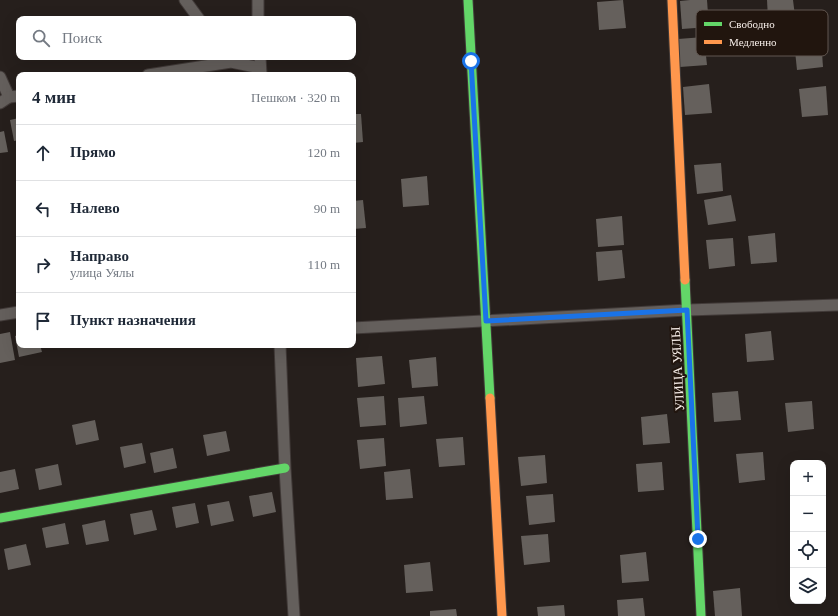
<!DOCTYPE html>
<html lang="ru">
<meta charset="utf-8">
<style>
:root{--surface:#fff;--page:#f6f6f7;--text:#1f2937;--muted:#747a83;--line:#e0e1e3}
body{margin:0;font-family:Georgia,serif;background:var(--page);color:var(--text)}
.controls{position:absolute;right:12px;bottom:12px;display:grid;overflow:hidden;border-radius:8px;box-shadow:0 4px 16px #0002}
.controls button{width:36px;height:36px;display:grid;place-items:center;padding:0;border:0;border-bottom:1px solid var(--line);background:var(--surface);color:var(--text);font:20px sans-serif}
.stop{position:absolute;width:12px;height:12px;margin:-9px;border:3px solid #1a73e8;border-radius:50%;background:#fff}
.stop.end{background:#1a73e8;border-color:#fff;box-shadow:0 1px 4px #0008}
.list{margin:0;padding:0;list-style:none}
h2{display:flex;justify-content:space-between;align-items:center;height:52px;margin:0;padding:0 16px;font-size:17px}
h2 small{font-size:13px;font-weight:400;color:var(--muted)}
.list li{display:grid;grid-template-columns:26px 1fr auto;gap:12px;align-items:center;box-sizing:border-box;height:56px;padding:0 16px;border-top:1px solid var(--line)}
.list b{display:block;font-size:15px;white-space:nowrap}
.list p{margin:0;font-size:13px;white-space:nowrap;color:var(--muted)}
.list em{font-size:13px;font-style:normal;color:var(--muted)}
.icon{flex:none;width:22px;height:22px;fill:none;stroke:currentColor;stroke-width:2;stroke-linecap:round;stroke-linejoin:round}
.map{position:relative;flex:none;width:838px;height:616px;overflow:hidden}
.search{position:absolute;background:var(--surface);box-shadow:0 4px 16px #0002;left:16px;top:16px;width:340px;height:44px;display:flex;align-items:center;gap:10px;box-sizing:border-box;padding:0 14px;border-radius:8px;color:var(--muted);font-size:15px}
.panel{position:absolute;background:var(--surface);box-shadow:0 4px 16px #0002;left:16px;top:72px;width:340px;height:276px;border-radius:8px}
.map>svg:first-child{display:block}
</style>
<div class="map">
<svg width="838" height="616" viewBox="0 0 838 616">
<rect width="100%" height="100%" fill="#261f1c"/>
<g fill="#65605c">
<polygon points="623,0 626,28 599,30 597,2"/>
<polygon points="690,0 707,0 709,27 682,29 680,1"/>
<polygon points="767,0 793,0 795,16 768,19"/>
<polygon points="704,37 707,65 680,67 678,39"/>
<polygon points="821,39 823,67 797,70 794,41"/>
<polygon points="709,84 712,113 685,115 683,87"/>
<polygon points="826,86 828,115 802,117 799,89"/>
<polygon points="353,114 361,114 363,142 353,143"/>
<polygon points="19,118 19,140 14,141 10,120"/>
<polygon points="4,131 8,152 0,153 0,132"/>
<polygon points="721,163 723,191 697,194 694,165"/>
<polygon points="427,176 429,205 403,207 401,179"/>
<polygon points="731,195 736,221 708,225 704,200"/>
<polygon points="363,200 366,228 353,229 353,201"/>
<polygon points="622,216 624,245 598,247 596,219"/>
<polygon points="775,233 777,262 751,264 748,236"/>
<polygon points="733,238 735,266 709,269 706,240"/>
<polygon points="622,250 625,278 598,281 596,252"/>
<polygon points="771,331 774,360 747,362 745,334"/>
<polygon points="10,332 15,360 0,363 0,334"/>
<polygon points="19,335 19,345 40,345 42,352 19,357 15,336"/>
<polygon points="382,356 385,384 358,387 356,358"/>
<polygon points="436,357 438,386 412,388 409,360"/>
<polygon points="738,391 741,420 714,422 712,393"/>
<polygon points="384,396 386,425 360,427 357,398"/>
<polygon points="424,396 427,424 400,427 398,398"/>
<polygon points="812,401 814,429 788,432 785,403"/>
<polygon points="667,414 670,443 643,445 641,417"/>
<polygon points="95,420 99,440 76,445 72,425"/>
<polygon points="226,431 230,451 207,456 203,435"/>
<polygon points="463,437 465,465 439,467 436,439"/>
<polygon points="384,438 386,466 360,469 357,440"/>
<polygon points="142,443 146,463 124,468 120,447"/>
<polygon points="173,448 177,468 154,473 150,453"/>
<polygon points="763,452 765,480 739,483 736,454"/>
<polygon points="545,455 547,483 521,486 518,457"/>
<polygon points="662,462 664,490 638,492 636,464"/>
<polygon points="58,464 62,485 39,490 35,469"/>
<polygon points="15,469 19,489 0,493 0,472"/>
<polygon points="410,469 413,498 386,500 384,472"/>
<polygon points="272,492 276,512 253,517 249,496"/>
<polygon points="553,494 555,522 529,525 526,496"/>
<polygon points="229,501 234,521 211,526 207,505"/>
<polygon points="195,503 199,523 176,528 172,507"/>
<polygon points="152,510 157,530 134,535 130,514"/>
<polygon points="105,520 109,541 86,545 82,525"/>
<polygon points="65,523 69,544 46,548 42,528"/>
<polygon points="548,534 550,562 524,565 521,536"/>
<polygon points="26,544 31,565 8,570 4,549"/>
<polygon points="646,552 649,581 622,583 620,555"/>
<polygon points="430,562 433,591 406,593 404,565"/>
<polygon points="740,588 742,616 715,616 713,591"/>
<polygon points="643,598 645,616 618,616 617,600"/>
<polygon points="564,605 565,616 538,616 537,607"/>
<polygon points="456,609 457,616 430,616 430,611"/>
</g>
<g fill="none" stroke-linecap="round" stroke-linejoin="round">
<defs>
<g id="street">
<polyline points="185,0 199,19"/>
<polyline points="258,0 258,19"/>
<polyline points="260,57 261,74"/>
<polyline points="148,75 231,62 260,68"/>
<polyline points="0,77 9,97 0,103"/>
<polyline points="9,97 19,96"/>
<polyline points="0,315 19,312"/>
<polyline points="353,328 687,310 838,305"/>
<polyline points="280,345 285,468 294,616"/>
</g>
<g id="fast">
<polyline points="468,0 490,398"/>
<polyline points="685,280 701,616"/>
<polyline points="0,518 285,468"/>
</g>
<g id="slow">
<polyline points="672,0 685,280"/>
<polyline points="490,398 502,616"/>
</g>
</defs>
<use href="#street" stroke="#413a38" stroke-width="13"/>
<use href="#fast" stroke="#413a38" stroke-width="11"/>
<use href="#slow" stroke="#413a38" stroke-width="11"/>
<use href="#street" stroke="#645f5c" stroke-width="11"/>
<use href="#fast" stroke="#63d668" stroke-width="9"/>
<use href="#slow" stroke="#ff974d" stroke-width="9"/>
</g>
<g fill="none" stroke-linecap="round" stroke-linejoin="round">
<polyline stroke="#1a73e8" stroke-width="5" points="471,61 486,321 687,310 698,539"/>
</g>
<g text-anchor="middle" stroke-width="4" stroke-linejoin="round" paint-order="stroke">
<g font-size="13" fill="#f7eee9" stroke="#21150e">
<text transform="translate(677 369) rotate(-93)" y="5">УЛИЦА УЯЛЫ</text>
</g>
</g>
<rect x="696" y="10" width="132" height="46" rx="6" fill="#21150e" stroke="#615650" stroke-width="1"/>
<rect x="704" y="22" width="18" height="4" fill="#63d668"/>
<rect x="704" y="40" width="18" height="4" fill="#ff974d"/>
<g font-size="11" fill="#f7eee9">
<text x="729" y="28">Свободно</text>
<text x="729" y="46">Медленно</text>
</g>
</svg>
<div class="controls">
<button>+</button>
<button>−</button>
<button><svg class="icon" aria-label="locate" viewBox="0 0 24 24"><circle cx="12" cy="12" r="6"/><path d="M12 2v4M12 18v4M2 12h4M18 12h4"/></svg></button>
<button><svg class="icon" aria-label="layers" viewBox="0 0 24 24"><path d="M12 4l9 5-9 5-9-5zM3 14l9 5 9-5"/></svg></button>
</div>
<div class="stop" style="left:471px;top:61px"></div>
<div class="stop end" style="left:698px;top:539px"></div>
<div class="search"><svg class="icon" aria-label="search" viewBox="0 0 24 24"><circle cx="10" cy="10" r="6"/><path d="M15 15l6 6"/></svg>Поиск</div>
<section class="panel">
<h2>4 мин<small>Пешком · 320 m</small></h2>
<ul class="list">
<li><svg class="icon" aria-label="ahead" viewBox="0 0 24 24"><path d="M12 20V5M6 11l6-6 6 6"/></svg><div><b>Прямо</b></div><em>120 m</em></li>
<li><svg class="icon" aria-label="left" viewBox="0 0 24 24"><path d="M17 20v-9H6M10 6l-5 5 5 5"/></svg><div><b>Налево</b></div><em>90 m</em></li>
<li><svg class="icon" aria-label="right" viewBox="0 0 24 24"><path d="M7 20v-9h11M14 6l5 5-5 5"/></svg><div><b>Направо</b><p>улица Уялы</p></div><em>110 m</em></li>
<li><svg class="icon" aria-label="arrive" viewBox="0 0 24 24"><path d="M6 21V4h12l-3 4 3 4H6"/></svg><div><b>Пункт назначения</b></div></li>
</ul>
</section>
</div>
